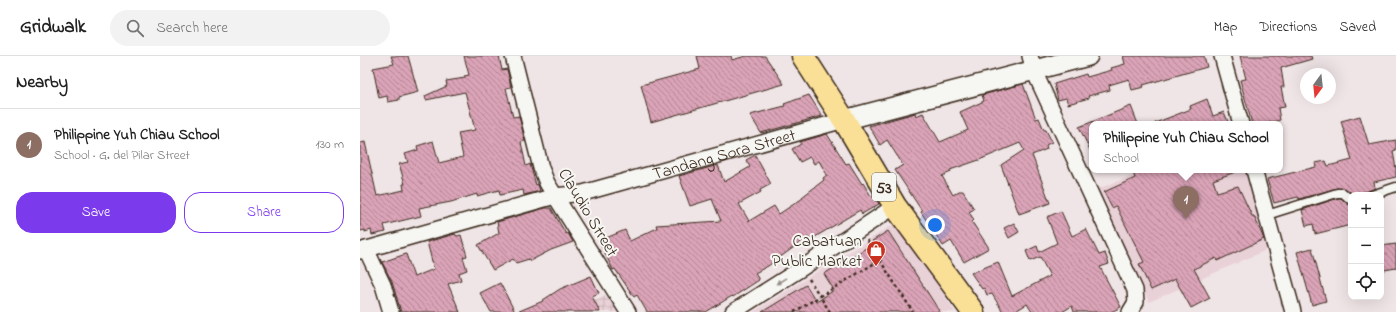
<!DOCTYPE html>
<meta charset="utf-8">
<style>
:root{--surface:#fff;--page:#f2f2f2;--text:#222;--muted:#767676;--line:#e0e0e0;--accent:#7c3aed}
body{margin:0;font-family:"Indie Flower",sans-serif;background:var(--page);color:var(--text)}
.controls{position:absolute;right:12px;bottom:12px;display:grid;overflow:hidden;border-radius:8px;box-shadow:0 4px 16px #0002}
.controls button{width:36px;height:36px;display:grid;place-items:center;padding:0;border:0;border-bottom:1px solid var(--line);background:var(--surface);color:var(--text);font:20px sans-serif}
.compass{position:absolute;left:940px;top:12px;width:36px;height:36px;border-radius:50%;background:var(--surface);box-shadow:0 4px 16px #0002;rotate:195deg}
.you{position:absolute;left:575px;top:169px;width:14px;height:14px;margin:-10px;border:3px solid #fff;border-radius:50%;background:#1a73e8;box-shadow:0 0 0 6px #1a73e833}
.badge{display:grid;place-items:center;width:26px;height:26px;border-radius:50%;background:var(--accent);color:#fff;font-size:13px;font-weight:700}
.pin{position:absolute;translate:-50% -33px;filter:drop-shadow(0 1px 2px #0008)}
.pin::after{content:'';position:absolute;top:21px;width:14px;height:12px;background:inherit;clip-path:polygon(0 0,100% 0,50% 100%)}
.popup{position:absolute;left:729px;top:65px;width:194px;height:52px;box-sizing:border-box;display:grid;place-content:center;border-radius:8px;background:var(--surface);filter:drop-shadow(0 1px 3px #0005);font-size:13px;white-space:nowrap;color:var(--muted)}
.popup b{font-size:15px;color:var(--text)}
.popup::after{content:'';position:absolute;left:50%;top:100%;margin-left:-8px;border:8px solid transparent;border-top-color:var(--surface)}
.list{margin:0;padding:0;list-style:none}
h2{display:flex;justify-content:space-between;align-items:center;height:52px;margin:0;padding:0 16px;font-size:17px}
h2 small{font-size:13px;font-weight:400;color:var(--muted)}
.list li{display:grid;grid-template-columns:26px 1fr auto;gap:12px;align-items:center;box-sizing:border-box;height:72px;padding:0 16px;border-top:1px solid var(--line)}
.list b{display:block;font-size:15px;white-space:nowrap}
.list p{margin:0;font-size:13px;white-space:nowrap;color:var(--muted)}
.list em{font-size:13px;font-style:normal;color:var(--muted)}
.actions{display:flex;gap:8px;padding:12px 16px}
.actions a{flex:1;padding:9px 0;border:1px solid var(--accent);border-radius:16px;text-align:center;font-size:14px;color:var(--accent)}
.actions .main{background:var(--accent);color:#fff}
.icon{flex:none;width:22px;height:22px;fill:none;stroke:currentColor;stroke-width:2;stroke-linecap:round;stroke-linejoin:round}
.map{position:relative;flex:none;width:1036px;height:256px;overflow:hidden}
header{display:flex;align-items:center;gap:24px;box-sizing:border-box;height:56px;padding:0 20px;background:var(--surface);border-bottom:1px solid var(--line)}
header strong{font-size:19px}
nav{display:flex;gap:22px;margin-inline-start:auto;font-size:14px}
.search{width:280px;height:36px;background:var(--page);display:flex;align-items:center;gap:10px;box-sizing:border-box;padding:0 14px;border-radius:22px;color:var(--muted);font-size:15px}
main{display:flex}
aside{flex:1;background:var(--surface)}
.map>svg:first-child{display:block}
</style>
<header>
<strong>Gridwalk</strong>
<div class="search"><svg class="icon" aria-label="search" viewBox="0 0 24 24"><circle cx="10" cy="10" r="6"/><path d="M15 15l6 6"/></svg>Search here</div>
<nav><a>Map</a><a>Directions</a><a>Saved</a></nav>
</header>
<main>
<aside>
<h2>Nearby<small></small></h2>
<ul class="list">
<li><span class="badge" style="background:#8d6e63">1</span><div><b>Philippine Yuh Chiau School</b><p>School · G. del Pilar Street</p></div><em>130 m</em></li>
</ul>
<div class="actions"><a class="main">Save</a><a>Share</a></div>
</aside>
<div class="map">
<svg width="1036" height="256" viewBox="0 0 1036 256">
<defs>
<pattern id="industrial-grid" width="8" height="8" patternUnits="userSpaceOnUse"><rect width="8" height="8" fill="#e9d1d8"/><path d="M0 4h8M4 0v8" fill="none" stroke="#c9b4b9"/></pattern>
<pattern id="building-back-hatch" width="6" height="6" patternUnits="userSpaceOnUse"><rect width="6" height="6" fill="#daa3b7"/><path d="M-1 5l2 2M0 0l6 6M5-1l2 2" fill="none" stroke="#b28594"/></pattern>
</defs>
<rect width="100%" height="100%" fill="#f0e5e6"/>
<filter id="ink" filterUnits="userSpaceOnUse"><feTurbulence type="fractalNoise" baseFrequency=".025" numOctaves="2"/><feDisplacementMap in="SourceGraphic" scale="8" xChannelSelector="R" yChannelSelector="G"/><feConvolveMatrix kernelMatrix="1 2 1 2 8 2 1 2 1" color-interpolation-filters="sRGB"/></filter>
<g filter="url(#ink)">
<g fill="#e9d1d8">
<polygon points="787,114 886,114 911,192 789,246 737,133"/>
<polygon points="537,166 595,256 393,256"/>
</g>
<polygon fill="url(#industrial-grid)" points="245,239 258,256 210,256"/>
<g fill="url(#building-back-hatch)" stroke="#3b2a1e">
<polygon points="31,0 48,0 58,36 39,41 39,44 28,46 27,40 19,42 13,12 34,8"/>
<polygon points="104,0 139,0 142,14 147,13 151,31 146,32 153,61 159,60 165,85 161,86 166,110 170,108 176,129 178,128 180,135 164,139 163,134 140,139 139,134 117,140 117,138 91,146 59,152 61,160 24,169 26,176 12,179 11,174 5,176 5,174 0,175 0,87 5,86 17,140 44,134 43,128 45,128 39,108 48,106 45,98 58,94 57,90 73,85 79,107 103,101 98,77 115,74 105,36 66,44 65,40 87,30 86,25 105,22 104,20 109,19"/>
<polygon points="337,0 371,0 372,4 386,0 405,0 424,28 291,66 281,29 340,13"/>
<polygon points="763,0 844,0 847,11 783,29 784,31 772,34 769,23 749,29 750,34 728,40 729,42 708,48 706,42 698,44 694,28 726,18 727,21 752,14 751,12 765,8"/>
<polygon points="880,0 951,0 952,3 921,12 924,31 921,31 925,51 918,52 920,64 904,68 892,68 880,24 886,23"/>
<polygon points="663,28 676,63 679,62 684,74 686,74 692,86 686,89 687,93 672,99 690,147 659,158 641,109 664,94 660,87 619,104 590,114 591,116 582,120 593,139 599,135 603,135 614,153 609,156 614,164 612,166 629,192 604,206 591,185 583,190 561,156 562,155 535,114 543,109 527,84 520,89 509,70 555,57 556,60 563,57 580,86 608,74 600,56 624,45 622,39"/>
<polygon points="449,39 462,60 401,77 390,59 425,50 424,48"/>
<polygon points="847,43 853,60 864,56 869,68 795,68 795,67 831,53 830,50"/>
<polygon points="771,50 778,68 732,68 732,98 719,71"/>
<polygon points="1000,60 1009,89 1036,84 1036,94 1033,95 1036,113 1036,121 1014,126 1015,132 1008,135 993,138 986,133 977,132 939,143 938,141 914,147 907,123 956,111 955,107 966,105 968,110 992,104 981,65"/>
<polygon points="467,78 486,108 489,107 502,128 503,127 511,140 513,139 519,148 502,158 500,154 450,184 448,181 408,210 395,217 399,224 373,241 372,240 346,256 287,256 277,239 274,241 255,213 253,214 239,185 265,174 270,185 297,172 296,169 361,165 352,143 330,150 319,120 358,109 364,126 390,111 386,104 395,99 411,128 400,134 401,136 379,148 389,165 414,150 419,158 443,142 442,141 464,124 463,122 467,119 459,105 454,108 450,101 440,106 432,93 441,88 440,86"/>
<polygon points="772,114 878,114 878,115 853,124 857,136 878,130 892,160 894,160 904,183 857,205 856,202 834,213 850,242 831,252 815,223 791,234 779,208 784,206 756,150 752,152 744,136 775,122"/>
<polygon points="978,142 981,142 988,148 991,149 991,169 955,178 953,168 946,170 942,154"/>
<polygon points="185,152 191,152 206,178 208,177 213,186 191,194 170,205 169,203 156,207 153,203 133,214 118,189 139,177 137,166"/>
<polygon points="701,155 712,180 726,173 739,199 745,197 749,208 740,211 761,251 751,256 714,256 712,250 702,256 672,256 667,248 654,256 643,256 632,238 627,239 624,232 622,233 611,217 638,206 652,240 690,220 680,201 670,205 666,195 677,190 679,196 697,187 687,161"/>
<polygon points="654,167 659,176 649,182 644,172"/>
<polygon points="528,175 580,256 402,256 446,229 456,245 458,245 474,234 464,218 514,187 512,185"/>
<polygon points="95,178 97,180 101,179 107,200 103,201 107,214 99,217 101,224 88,228 100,256 41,256 32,226 22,206 46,198 54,221 74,213 67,186"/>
<polygon points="1036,188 1036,212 1024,214 1021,190"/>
<polygon points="952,192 966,245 952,249 937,196"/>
<polygon points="231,220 239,237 232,240 240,256 157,256 183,245 183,244 200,233"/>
<polygon points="140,227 155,256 131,256 120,237"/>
</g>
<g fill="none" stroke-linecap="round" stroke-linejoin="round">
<defs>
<g id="service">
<polyline points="1012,139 1036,131"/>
<polyline points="907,159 977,137 983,137 991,144"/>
</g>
<g id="minor">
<polyline points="153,0 181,112 187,127 268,256"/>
<polyline points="670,0 674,15 775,234 776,246 770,256"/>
<polyline points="862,0 881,68"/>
<polyline points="894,114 933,256"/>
<polyline points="6,193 23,229 31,256"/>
<path id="s1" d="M0,195l195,-55 28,-3 261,-73"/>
<polyline points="373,256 442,212 535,150"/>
</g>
<polyline id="tertiary" points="484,64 728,0"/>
<polyline id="trunk" points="443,0 484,64 535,150 613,256"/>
</defs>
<use href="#service" stroke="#3b2a1e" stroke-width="11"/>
<use href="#minor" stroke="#3b2a1e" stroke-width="18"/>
<use href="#tertiary" stroke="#3b2a1e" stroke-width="22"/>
<use href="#trunk" stroke="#3b2a1e" stroke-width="25"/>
<g stroke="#3b2a1e" stroke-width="2.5" stroke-dasharray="3 3" stroke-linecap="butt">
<polyline points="507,184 553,256"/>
<polyline points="449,223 470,256"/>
<polyline points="434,256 520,204"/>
</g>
<use href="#service" stroke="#f6f6f2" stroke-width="8"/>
<use href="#minor" stroke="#f6f6f2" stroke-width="15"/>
<use href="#tertiary" stroke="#f6f6f2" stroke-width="19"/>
<use href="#trunk" stroke="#fadf96" stroke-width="22"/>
</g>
<defs><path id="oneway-solid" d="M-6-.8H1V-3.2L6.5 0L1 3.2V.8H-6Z"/></defs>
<use fill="#989088" href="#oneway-solid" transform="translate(421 225) rotate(148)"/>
</g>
<defs>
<symbol id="shop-pin" viewBox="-11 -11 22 30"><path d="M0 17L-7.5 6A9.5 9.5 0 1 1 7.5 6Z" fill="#c8321e" stroke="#f6f6f2"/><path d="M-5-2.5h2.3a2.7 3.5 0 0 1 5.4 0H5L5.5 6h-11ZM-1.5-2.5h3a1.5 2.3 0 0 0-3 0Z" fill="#fff"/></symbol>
</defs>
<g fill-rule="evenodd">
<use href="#shop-pin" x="505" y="183" width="22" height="30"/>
</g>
<g text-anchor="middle" stroke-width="4" stroke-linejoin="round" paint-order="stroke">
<rect fill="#f6f6f2" stroke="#73675e" stroke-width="1" x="512" y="117" width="24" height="28" rx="3"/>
<g font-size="16" font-weight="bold" fill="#3b2a1e">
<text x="524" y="137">53</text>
</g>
<g font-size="17" fill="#3b2a1e" stroke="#f6f6f2">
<text dy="6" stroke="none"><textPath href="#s1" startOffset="377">Tandang Sora Street</textPath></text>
<text transform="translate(229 156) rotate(59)" y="6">Claudio Street</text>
</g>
<g font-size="17" fill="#3b2a1e" stroke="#f6f6f2" text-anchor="end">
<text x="502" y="190">Cabatuan<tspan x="502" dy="20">Public Market</tspan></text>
</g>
</g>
</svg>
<div class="controls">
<button>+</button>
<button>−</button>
<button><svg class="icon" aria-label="locate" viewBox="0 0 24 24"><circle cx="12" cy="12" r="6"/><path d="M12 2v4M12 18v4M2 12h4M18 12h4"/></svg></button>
</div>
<svg class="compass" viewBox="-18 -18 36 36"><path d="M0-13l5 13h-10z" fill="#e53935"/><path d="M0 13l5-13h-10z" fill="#767676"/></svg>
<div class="you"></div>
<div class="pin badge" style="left:826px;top:163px;background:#8d6e63">1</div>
<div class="popup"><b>Philippine Yuh Chiau School</b>School</div>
</div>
</main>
